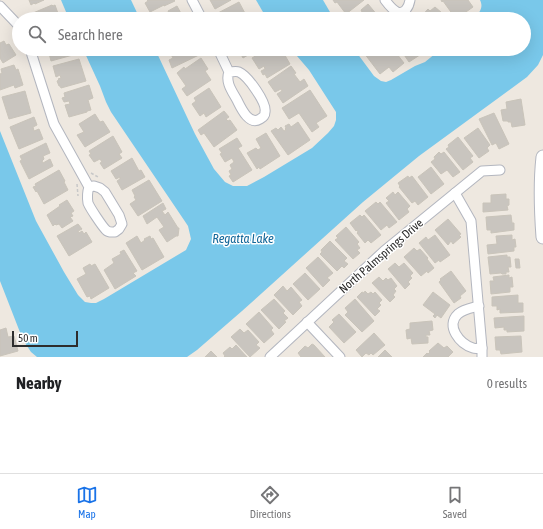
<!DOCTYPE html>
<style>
:root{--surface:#fff;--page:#f2f2f2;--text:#202124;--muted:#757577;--line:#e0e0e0;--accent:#1a73e8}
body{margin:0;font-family:"Asap Condensed",sans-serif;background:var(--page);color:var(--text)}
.scale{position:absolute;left:12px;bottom:10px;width:66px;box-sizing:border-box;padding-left:4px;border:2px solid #2d2d2d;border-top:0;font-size:11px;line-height:14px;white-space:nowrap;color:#2d2d2d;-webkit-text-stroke:3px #fff;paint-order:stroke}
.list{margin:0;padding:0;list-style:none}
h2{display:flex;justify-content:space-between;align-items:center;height:52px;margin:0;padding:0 16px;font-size:17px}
h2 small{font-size:13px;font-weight:400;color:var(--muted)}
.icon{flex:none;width:22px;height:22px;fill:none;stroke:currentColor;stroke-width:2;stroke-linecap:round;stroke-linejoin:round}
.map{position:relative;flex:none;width:543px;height:357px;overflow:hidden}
.search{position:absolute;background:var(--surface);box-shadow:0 4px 16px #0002;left:12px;right:12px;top:12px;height:44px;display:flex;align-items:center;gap:10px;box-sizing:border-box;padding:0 14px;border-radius:22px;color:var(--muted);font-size:15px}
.sheet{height:116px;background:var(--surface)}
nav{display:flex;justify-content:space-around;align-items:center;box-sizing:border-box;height:56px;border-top:1px solid var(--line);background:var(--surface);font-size:11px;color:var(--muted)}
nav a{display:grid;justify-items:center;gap:2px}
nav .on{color:var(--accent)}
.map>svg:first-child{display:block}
</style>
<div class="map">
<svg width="543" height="357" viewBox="0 0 543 357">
<rect width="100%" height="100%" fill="#eee8e0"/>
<g fill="#79c8ea">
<polygon points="61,0 131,0 140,19 69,19"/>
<polygon points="256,0 323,0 334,19 267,19"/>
<path d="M480,0h63v55l-5,10 -11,12 -108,79 -56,46 -121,109 -45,39 -10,7h-150l-6,-5 -8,-12 -23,-59v-150l36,90 28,51 14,23 7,7 6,1h5l8,-4 82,-49 5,-11 -3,-13 -4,-6 -73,-108 -5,-10 -6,-16 -17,-37h72l40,85 13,24 6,11 11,13 8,4h14l17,-9 48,-29 16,-15 6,-7 2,-6v-8l-27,-42 -18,-21h63l20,27 7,5 5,1 5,-2 24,-14 10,-4 16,-13h83v-30h-50c5,-6 10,-11 6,-19z"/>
</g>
<g fill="#c9c5bf" stroke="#c9c4ba">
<polygon points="29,0 44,0 35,4 34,3 31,5"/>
<polygon points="147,0 174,0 175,1 164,6 164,5 150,12 145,3 148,1"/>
<polygon points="210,0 231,0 215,9"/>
<polygon points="333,0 364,0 346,14 337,2 335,3"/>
<polygon points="441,0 468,0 473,7 456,19 443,1 442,2"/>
<polygon points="239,2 248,19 219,19 216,14"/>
<polygon points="368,4 378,16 374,19 354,19 362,12 361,10"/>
<polygon points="52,5 53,6 55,5 60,19 35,19 33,13"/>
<polygon points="177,6 184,19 157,19 169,13 168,11"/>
<polygon points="435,7 449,19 419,19 428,9 430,11"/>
<polygon points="4,41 6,45 9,44 16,55 3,63 0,58 0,43"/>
<polygon points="48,49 78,49 80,53 51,61"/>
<polygon points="168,49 198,49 201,54 172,68 169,60 173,58"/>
<polygon points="238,49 258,49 243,58"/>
<polygon points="267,49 274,49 278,55 283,52 290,64 267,78 265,74 263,75 261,71 265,69 264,66 259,69 252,58"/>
<polygon points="361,49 377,49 379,52 382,50 381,49 393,49 404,63 393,72 389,67 380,74"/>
<polygon points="400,49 429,49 409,62"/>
<polygon points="201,58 208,69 205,71 211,80 187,96 182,89 186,86 177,73 184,67 185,69"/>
<polygon points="79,59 86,81 61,88 60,86 59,86 57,81 59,80 58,79 61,78 60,75 56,77 53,66"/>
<polygon points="14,65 16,70 18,69 23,85 15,88 14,85 0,90 0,74 2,73 1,69"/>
<polygon points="291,66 296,73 294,74 300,82 304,79 308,86 283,103 277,94 282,91 281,89 275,92 268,82"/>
<polygon points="89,85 93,98 88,100 91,110 87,111 87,112 69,117 65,105 70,104 69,101 64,102 62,98 65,97 64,93"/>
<polygon points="209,88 221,107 206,117 204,113 200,116 192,104 196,101 194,98"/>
<polygon points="310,90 327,116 316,123 319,127 312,132 299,113 289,119 282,108"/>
<polygon points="25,91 31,113 9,119 2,97"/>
<polygon points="521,99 525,125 512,127 511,122 508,122 508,121 503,121 501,110 507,109 506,102"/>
<polygon points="224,111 229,117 226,119 228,121 230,120 237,130 214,147 204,133 201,135 198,130"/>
<polygon points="494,113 509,144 499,149 496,143 492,145 479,119"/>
<polygon points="95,114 100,122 103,121 110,132 85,147 77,135 84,132 79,124"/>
<polygon points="34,117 37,125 33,127 34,131 39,129 43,139 19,149 10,127"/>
<polygon points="298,122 310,140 288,155 271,131 276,128 278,130 281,127 284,131 286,130 285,129 286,128 285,126 289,124 291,127"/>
<polygon points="478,128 490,145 487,148 489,151 479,158 464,138"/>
<polygon points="266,133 280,156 260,169 259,167 257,169 247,153 256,148 258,150 261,148 256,139"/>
<polygon points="113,136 122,152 119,154 122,158 104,169 100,163 102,162 100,159 94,162 89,155 91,154 89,151"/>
<polygon points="458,137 473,156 470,158 473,162 463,170 446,149 449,147 448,145"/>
<polygon points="237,138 242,146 238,148 252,170 233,182 229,176 231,175 229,171 232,169 230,165 234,162 232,158 225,162 220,154 222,153 219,149"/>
<polygon points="46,143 50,153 43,156 44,159 42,161 43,163 50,159 53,166 29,179 20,161 22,160 20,156"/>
<polygon points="439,152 441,154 444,152 460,172 453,177 447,170 441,174 431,162 435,159 434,157"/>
<polygon points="132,158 139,171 141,170 145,177 122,190 117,181 120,179 120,177 116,179 111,171"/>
<polygon points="431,167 444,184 431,194 418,177"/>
<polygon points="59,170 65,181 64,182 68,190 44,204 37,191 36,192 33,187 36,186 35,184"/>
<polygon points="408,176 409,178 412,176 428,197 418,205 415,201 412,203 399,187 400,186 398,183"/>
<polygon points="149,180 162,201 138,216 130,204 136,200 134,197 135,196 132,190"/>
<polygon points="393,192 395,195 398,192 410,206 407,209 409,212 399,220 386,203 389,201 386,198"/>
<polygon points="506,194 506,199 509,199 509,205 507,206 508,210 483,212 483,203 491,203 491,195"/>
<polygon points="67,200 74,211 71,213 73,216 70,217 73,221 62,228 59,224 56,225 55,224 53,226 47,215 60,206 59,205"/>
<polygon points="376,202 378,204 380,202 397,222 389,228 387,225 381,230 365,211"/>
<polygon points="163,203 166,209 162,211 165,215 168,212 178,228 179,228 178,236 176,236 167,242 159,230 164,227 157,217 147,224 143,216"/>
<polygon points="360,215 362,217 364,215 381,235 371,243 368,240 365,243 357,233 358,232 357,230 356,231 350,223"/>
<polygon points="511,215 512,223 514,223 514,230 491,233 491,230 487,230 486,217"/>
<polygon points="448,219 461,234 459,235 461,237 453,244 451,241 448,245 435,230"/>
<polygon points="78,224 82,229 78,231 79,233 82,231 84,234 86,232 92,242 69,256 57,236"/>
<polygon points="346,227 359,242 357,244 360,248 357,250 360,253 353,259 335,240 338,238 336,236"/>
<polygon points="435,235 450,255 440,262 439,260 435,263 419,243 426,237 428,240"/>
<polygon points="512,235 512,240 515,239 516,247 514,247 514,251 488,254 487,245 497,244 496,236"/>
<polygon points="137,236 141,243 145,240 144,239 150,236 151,239 153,238 164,257 142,270 126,243"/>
<polygon points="330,241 347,258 344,261 348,264 344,268 342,266 337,271 320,254 322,252 321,250"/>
<polygon points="414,248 417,251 420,249 428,258 427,259 434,268 428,273 427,271 421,276 404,257"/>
<polygon points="124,250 137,271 133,273 136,276 115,289 104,270 114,263 112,259 121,254 120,252"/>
<polygon points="507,255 507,257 510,257 511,267 508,267 509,272 506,272 506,274 502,274 501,273 490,274 488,257"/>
<polygon points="318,257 333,273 327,278 330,280 323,287 306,268"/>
<polygon points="515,259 519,259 520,268 516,268"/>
<polygon points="395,263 399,267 404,263 413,273 410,276 412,278 408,282 410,284 405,289 388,269"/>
<polygon points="90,264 91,266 95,264 109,288 91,299 90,296 87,297 77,279 86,274 83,268"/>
<polygon points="451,271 466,291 460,296 461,298 454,303 439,282 441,280 440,279"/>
<polygon points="305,273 320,289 308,300 293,284"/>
<polygon points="509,275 509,278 512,277 513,287 510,287 510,292 491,294 490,281 494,281 493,277"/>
<polygon points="379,277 383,281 386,278 388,280 391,278 397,286 394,289 396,291 393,295 395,297 390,302 372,283"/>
<polygon points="283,286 287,291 291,287 302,300 299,302 302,306 293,315 274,295"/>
<polygon points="365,291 368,294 371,292 373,294 375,292 382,300 379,303 381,305 377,309 380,311 375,316 357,297 362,292 364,293"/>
<polygon points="433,292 450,305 441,318 437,315 435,318 433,316 435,314 423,305"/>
<polygon points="518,295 518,303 523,303 523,312 500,313 500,309 497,310 497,306 492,306 492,297"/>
<polygon points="274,299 285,311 283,313 288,318 284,321 286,322 279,329 261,310"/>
<polygon points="355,299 374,321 362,332 345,315 348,312 345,308"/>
<polygon points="259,312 273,328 271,330 274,334 264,343 246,324"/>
<polygon points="339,314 356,332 344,343 329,327 334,322 332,320"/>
<polygon points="524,316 524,331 507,332 507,330 504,330 504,327 495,328 494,318"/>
<polygon points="432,321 433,330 429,331 430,335 426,335 426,337 428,337 428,343 412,344 411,338 407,339 406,330 410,329 410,323"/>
<polygon points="6,328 8,337 14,336 18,351 0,356 0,330"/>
<polygon points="240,329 244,333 248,330 259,342 256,345 260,348 250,357 231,337"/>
<polygon points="374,333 385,345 373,355 371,353 369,355 366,353 362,357 356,350"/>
<polygon points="521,336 522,352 501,354 500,350 496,350 495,337"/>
<polygon points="438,343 444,348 447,346 453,352 448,357 423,357 427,353 428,354 430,352 429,351"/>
<polygon points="312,344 314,345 325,357 301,357 298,353 305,346 308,348"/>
<polygon points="236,345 247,357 224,357 225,356 223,353 230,347 232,349"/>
<polygon points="385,350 392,357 378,357"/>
<polygon points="211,351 217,357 205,357"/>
</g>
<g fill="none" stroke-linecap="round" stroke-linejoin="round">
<defs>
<g id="street">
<polyline points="192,0 202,19"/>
<path d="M385,0c3,4 8,10 12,12 8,3 12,-6 13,-12"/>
<polyline points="0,6 19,26"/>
<path d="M30,49l24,75 35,63c-2,6 -2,10 -1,16 2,5 14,23 18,27 3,3 6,2 9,2l4,-3 3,-5 -3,-9 -14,-23 -5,-4 -6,-2 -5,1"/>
<path d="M218,49l11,23c-4,10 3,19 8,28 4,8 12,26 23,19 3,-2 5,-3 5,-7 2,-9 -17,-36 -26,-40 -3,-1 -7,0 -10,0"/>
<polyline points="455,193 471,221 482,348 482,357"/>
<path d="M479,306c-7,2 -15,3 -21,8 -13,12 2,30 15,34 3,1 6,0 9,0"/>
<polyline points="307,322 340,357"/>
<polyline points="270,357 384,251 482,171 500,170"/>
</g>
<path id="secondary" d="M543,157c-3,27 -2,53 0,80"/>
</defs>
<use href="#street" stroke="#b3b6bf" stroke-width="11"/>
<use href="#secondary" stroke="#b3b6bf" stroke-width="15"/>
<g stroke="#c8c8c8" stroke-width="1.5" stroke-dasharray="3 2" stroke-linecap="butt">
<polyline points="16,35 19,40"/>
<polyline points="91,173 98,177"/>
<polyline points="77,184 78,196"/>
</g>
<use href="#street" stroke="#fff" stroke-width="9"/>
<use href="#secondary" stroke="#fff" stroke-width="13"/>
</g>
<g text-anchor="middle" stroke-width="3" stroke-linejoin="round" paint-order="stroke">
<g font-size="12" fill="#2d2d2d" stroke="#fff">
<text transform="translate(381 256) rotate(-41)" y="4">North Palmsprings Drive</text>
</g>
<g font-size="13" font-style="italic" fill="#14689a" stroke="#fff">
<text x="243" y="243">Regatta Lake</text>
</g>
</g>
</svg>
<div class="scale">50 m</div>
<div class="search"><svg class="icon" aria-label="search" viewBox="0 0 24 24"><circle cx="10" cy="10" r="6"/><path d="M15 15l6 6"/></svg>Search here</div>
</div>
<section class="sheet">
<h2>Nearby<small>0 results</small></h2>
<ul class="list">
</ul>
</section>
<nav>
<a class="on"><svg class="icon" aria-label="map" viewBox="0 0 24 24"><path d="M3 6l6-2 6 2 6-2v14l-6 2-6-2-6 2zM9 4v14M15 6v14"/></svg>Map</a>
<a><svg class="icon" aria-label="directions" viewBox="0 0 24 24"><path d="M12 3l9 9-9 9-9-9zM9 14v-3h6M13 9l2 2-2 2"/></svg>Directions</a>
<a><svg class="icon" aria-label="saved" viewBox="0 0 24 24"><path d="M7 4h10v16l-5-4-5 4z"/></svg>Saved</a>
</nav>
